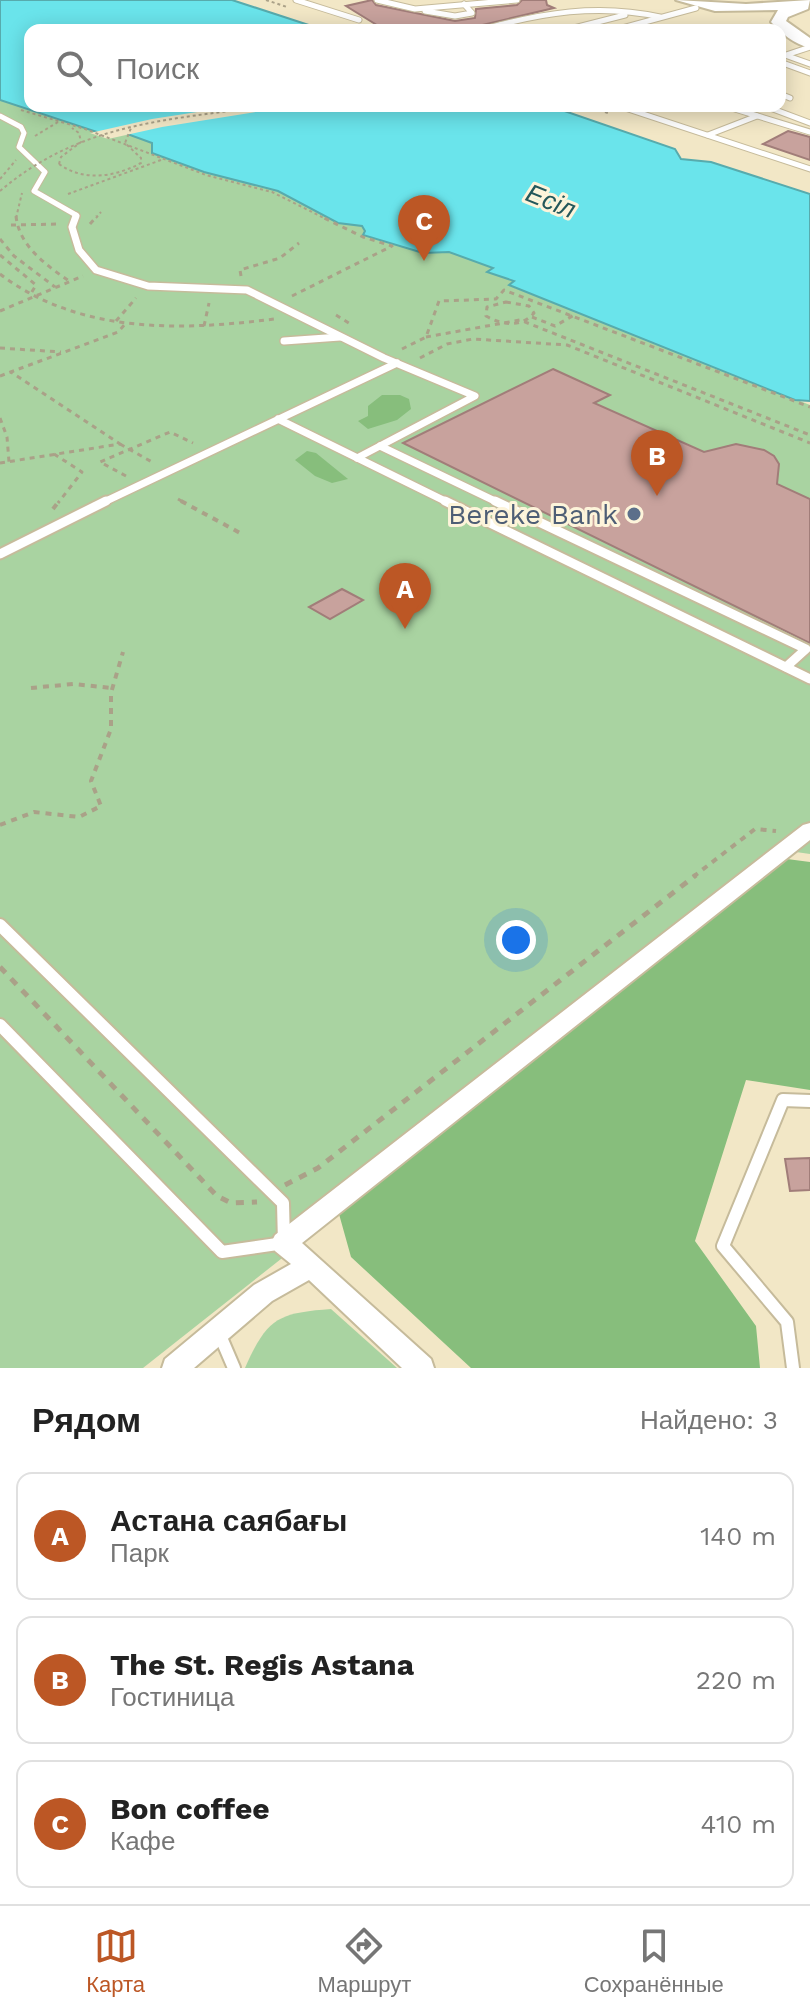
<!DOCTYPE html>
<html lang="ru">
<meta charset="utf-8">
<style>
:root{--surface:#fff;--page:#f2f2f2;--text:#222;--muted:#767676;--line:#e0e0e0;--accent:#bc5725}
body{margin:0;font-family:"Work Sans",sans-serif;background:var(--page);color:var(--text)}
.you{position:absolute;left:516px;top:940px;width:28px;height:28px;margin:-20px;border:6px solid #fff;border-radius:50%;background:#1a73e8;box-shadow:0 0 0 12px #1a73e833}
.badge{display:grid;place-items:center;width:52px;height:52px;border-radius:50%;background:var(--accent);color:#fff;font-size:26px;font-weight:700}
.pin{position:absolute;translate:-50% -66px;filter:drop-shadow(0 2px 4px #0008)}
.pin::after{content:'';position:absolute;top:42px;width:28px;height:24px;background:inherit;clip-path:polygon(0 0,100% 0,50% 100%)}
.list{margin:0;padding:0;list-style:none}
h2{display:flex;justify-content:space-between;align-items:center;height:104px;margin:0;padding:0 32px;font-size:34px}
h2 small{font-size:26px;font-weight:400;color:var(--muted)}
.list li{display:grid;grid-template-columns:52px 1fr auto;gap:24px;align-items:center;box-sizing:border-box;height:128px;margin:0 16px 16px;padding:0 16px;border:2px solid var(--line);border-radius:16px}
.list b{display:block;font-size:30px;white-space:nowrap}
.list p{margin:0;font-size:26px;white-space:nowrap;color:var(--muted)}
.list em{font-size:26px;font-style:normal;color:var(--muted)}
.icon{flex:none;width:44px;height:44px;fill:none;stroke:currentColor;stroke-width:2;stroke-linecap:round;stroke-linejoin:round}
.map{position:relative;flex:none;width:810px;height:1368px;overflow:hidden}
.search{position:absolute;background:var(--surface);box-shadow:0 4px 20px #0003;left:24px;right:24px;top:24px;height:88px;display:flex;align-items:center;gap:20px;box-sizing:border-box;padding:0 28px;border-radius:16px;color:var(--muted);font-size:30px}
.sheet{height:536px;background:var(--surface)}
nav{display:flex;justify-content:space-around;align-items:center;box-sizing:border-box;height:112px;border-top:2px solid var(--line);background:var(--surface);font-size:22px;color:var(--muted)}
nav a{display:grid;justify-items:center;gap:4px}
nav .on{color:var(--accent)}
.map>svg:first-child{display:block}
</style>
<div class="map">
<svg width="810" height="1368" viewBox="0 0 810 1368">
<rect width="100%" height="100%" fill="#f2e7c6"/>
<g fill="#a9d3a1">
<polygon points="0,100 109,136 122,132 152,143 153,153 204,172 278,191 338,223 362,226 365,231 364,235 423,253 449,252 494,268 488,271 515,282 510,286 810,405 810,854 796,852 143,1368 0,1368"/>
<path d="M331,1309l66,59h-152c22,-50 33,-55 86,-59z"/>
</g>
<g fill="#87be7c">
<polygon points="382,395 400,395 409,399 411,409 397,420 368,429 358,421 368,416 368,406"/>
<polygon points="307,451 316,453 348,479 332,483 315,476 295,460"/>
<polygon points="787,859 810,862 810,1090 746,1080 695,1241 756,1326 760,1368 471,1368 351,1257 339,1214"/>
</g>
<polygon fill="#6ae4eb" stroke="#57abad" stroke-width="2" points="0,0 232,0 324,30 30,30 30,106 550,106 675,149 681,159 711,162 810,194 810,401 795,400 509,285 514,281 487,272 493,268 449,252 423,253 363,235 365,231 362,226 338,223 278,191 204,172 152,153 152,143 122,132 109,136 0,100"/>
<polygon fill="#f2e7c6" points="236,106 294,106 162,127 108,139 90,133 152,119"/>
<g fill="#c8a29d" stroke="#a17d79" stroke-width="2">
<polygon points="372,0 376,5 455,21 475,18 476,9 517,5 522,0 546,0 547,5 554,8 461,30 385,30 346,6"/>
<polygon points="788,131 810,137 810,160 763,144"/>
<polygon points="553,369 610,395 594,403 704,452 736,444 764,450 774,456 779,464 777,484 810,499 810,643 403,443"/>
<polygon points="342,589 363,600 330,619 309,607"/>
<polygon points="810,1158 810,1190 790,1191 785,1159"/>
</g>
<g fill="none" stroke-linecap="round" stroke-linejoin="round">
<defs>
<g id="service-far3">
<polyline points="296,0 359,20"/>
<polyline points="377,0 415,9 517,0"/>
<polyline points="425,11 455,16 472,13 464,4"/>
<polyline points="500,25 520,30"/>
<path d="M480,30c61,-17 118,-27 180,-13"/>
<polyline points="566,30 625,15"/>
<polyline points="615,30 696,8"/>
<polyline points="785,55 810,64"/>
<polyline points="780,57 810,47"/>
<polyline points="780,62 810,73"/>
<polyline points="780,94 790,98"/>
<polyline points="619,106 810,169"/>
<polyline points="725,106 810,132"/>
<polyline points="765,106 810,123"/>
<polyline points="0,116 21,127 24,133 19,147 45,172 34,191 76,215 75,218"/>
<polyline points="708,135 757,116"/>
</g>
<g id="service-far2">
<polyline points="76,216 72,227 79,250 96,270 148,286 247,290 384,358 475,396 357,458"/>
<polyline points="284,341 340,337"/>
<polyline points="278,419 449,503"/>
<polyline points="380,446 499,503"/>
<polyline points="102,503 397,363"/>
</g>
<g id="service-far1">
<polyline points="445,501 810,679"/>
<polyline points="495,501 806,649 786,667"/>
<polyline points="0,554 106,501"/>
</g>
<g id="service">
<polyline points="0,925 283,1203 284,1243 222,1252 0,1025"/>
<polyline points="219,1333 234,1368"/>
<polyline points="793,1368 787,1322 723,1246 783,1100 810,1101"/>
</g>
<polygon id="minor" points="810,823 810,840 302,1243 431,1359 434,1368 402,1368 309,1280 272,1301 194,1368 162,1368 165,1359 254,1285 291,1264 275,1251 271,1243 275,1235 803,825"/>
<path id="primary" d="M676,0l70,4 64,-4 -2,9 -20,8 -2,4 24,17v10c-16,-4 -29,-15 -39,-26l7,-12 -63,1z"/>
</defs>
<use href="#service-far3" stroke="#c6bb9b" stroke-width="7"/>
<use href="#service-far2" stroke="#c6bb9b" stroke-width="10"/>
<use href="#service-far1" stroke="#c6bb9b" stroke-width="13"/>
<use href="#service" stroke="#c6bb9b" stroke-width="16"/>
<use href="#minor" stroke="#c6bb9b" stroke-width="4"/>
<use href="#primary" stroke="#c6bb9b" stroke-width="4"/>
<g stroke="#aaa188" stroke-width="2" stroke-dasharray="3 3" stroke-linecap="butt">
<polyline points="266,0 287,7"/>
<polyline points="705,26 716,30"/>
<polyline points="588,106 608,113"/>
<polyline points="21,110 85,129 206,175 272,192 324,218"/>
<polyline points="35,136 58,122"/>
<polyline points="59,164 61,157 81,142 79,133 72,128"/>
<polyline points="0,179 16,160"/>
<polyline points="68,194 161,160"/>
<polyline points="16,218 22,193"/>
<polyline points="96,218 101,212"/>
</g>
<g stroke="#aaa188" stroke-width="3" stroke-dasharray="5 5" stroke-linecap="butt">
<path d="M16,216c3,30 30,49 53,65"/>
<polyline points="90,224 97,216"/>
<polyline points="11,225 61,224"/>
<polyline points="0,239 14,256 55,287"/>
<polyline points="0,255 36,285 30,295"/>
<path d="M0,274c79,60 179,57 274,45"/>
<polyline points="241,276 240,270 280,258 299,243"/>
<polyline points="292,296 392,246 363,237 320,216"/>
<path d="M506,302l23,4 5,7c-13,15 -32,12 -48,3l1,-9z"/>
<polyline points="0,311 83,276"/>
<polyline points="336,315 352,325"/>
<polyline points="532,317 555,326 574,315"/>
<polyline points="116,321 136,298"/>
<polyline points="204,326 209,303"/>
<polyline points="426,337 520,320 810,435"/>
<polyline points="0,348 61,352"/>
<polyline points="402,349 426,337 439,301 496,299 504,290 810,407"/>
<polyline points="420,358 447,344 473,339 567,345 810,443"/>
<polyline points="0,376 118,332 126,323"/>
<polyline points="0,418 7,437 9,462"/>
<polyline points="120,444 152,462"/>
<polyline points="54,454 82,472 58,503"/>
<polyline points="0,463 120,444 11,372"/>
<polyline points="126,476 100,462 170,432 193,443"/>
<polyline points="178,499 185,503"/>
</g>
<g stroke="#aaa188" stroke-width="4" stroke-dasharray="6 6" stroke-linecap="butt">
<polyline points="181,501 242,534"/>
<polyline points="53,509 59,501"/>
<polyline points="31,688 73,684 112,688"/>
<polyline points="0,825 34,812 79,817 101,806 91,781 111,729 111,693 123,652"/>
<polyline points="693,877 755,829 776,831"/>
</g>
<g stroke="#aaa188" stroke-width="5" stroke-dasharray="8 8" stroke-linecap="butt">
<polyline points="0,967 217,1196 231,1203 257,1202"/>
<polyline points="285,1185 318,1168 696,875"/>
</g>
<use href="#service-far3" stroke="#fff" stroke-width="5"/>
<use href="#service-far2" stroke="#fff" stroke-width="7"/>
<use href="#service-far1" stroke="#fff" stroke-width="9"/>
<use href="#service" stroke="#fff" stroke-width="12"/>
<use href="#minor" fill="#fff" fill-rule="evenodd"/>
<use href="#primary" fill="#fff" fill-rule="evenodd"/>
<g stroke="#aaa188" stroke-width="2" stroke-dasharray="3 3" stroke-linecap="butt">
<path d="M59,164c25,18 56,13 82,-1v-5l-16,-15 6,-15"/>
<path d="M0,191c80,-68 167,-71 267,-85"/>
</g>
</g>
<circle fill="#5c6f8a" stroke="#fdf4da" stroke-width="3" cx="634" cy="514" r="8"/>
<g text-anchor="middle" stroke-width="6" stroke-linejoin="round" paint-order="stroke">
<g font-size="26" font-style="italic" fill="#23585b" stroke="#fdf4da">
<text transform="translate(551 201) rotate(22)" y="9">Есіл</text>
</g>
<g font-size="28" fill="#4e5e75" stroke="#fdf4da" text-anchor="end">
<text x="618" y="524">Bereke Bank</text>
</g>
</g>
</svg>
<div class="you"></div>
<div class="pin badge" style="left:405px;top:629px">A</div>
<div class="pin badge" style="left:657px;top:496px">B</div>
<div class="pin badge" style="left:424px;top:261px">C</div>
<div class="search"><svg class="icon" aria-label="search" viewBox="0 0 24 24"><circle cx="10" cy="10" r="6"/><path d="M15 15l6 6"/></svg>Поиск</div>
</div>
<section class="sheet">
<h2>Рядом<small>Найдено: 3</small></h2>
<ul class="list">
<li><span class="badge">A</span><div><b>Астана саябағы</b><p>Парк</p></div><em>140 m</em></li>
<li><span class="badge">B</span><div><b>The St. Regis Astana</b><p>Гостиница</p></div><em>220 m</em></li>
<li><span class="badge">C</span><div><b>Bon coffee</b><p>Кафе</p></div><em>410 m</em></li>
</ul>
</section>
<nav>
<a class="on"><svg class="icon" aria-label="map" viewBox="0 0 24 24"><path d="M3 6l6-2 6 2 6-2v14l-6 2-6-2-6 2zM9 4v14M15 6v14"/></svg>Карта</a>
<a><svg class="icon" aria-label="directions" viewBox="0 0 24 24"><path d="M12 3l9 9-9 9-9-9zM9 14v-3h6M13 9l2 2-2 2"/></svg>Маршрут</a>
<a><svg class="icon" aria-label="saved" viewBox="0 0 24 24"><path d="M7 4h10v16l-5-4-5 4z"/></svg>Сохранённые</a>
</nav>
